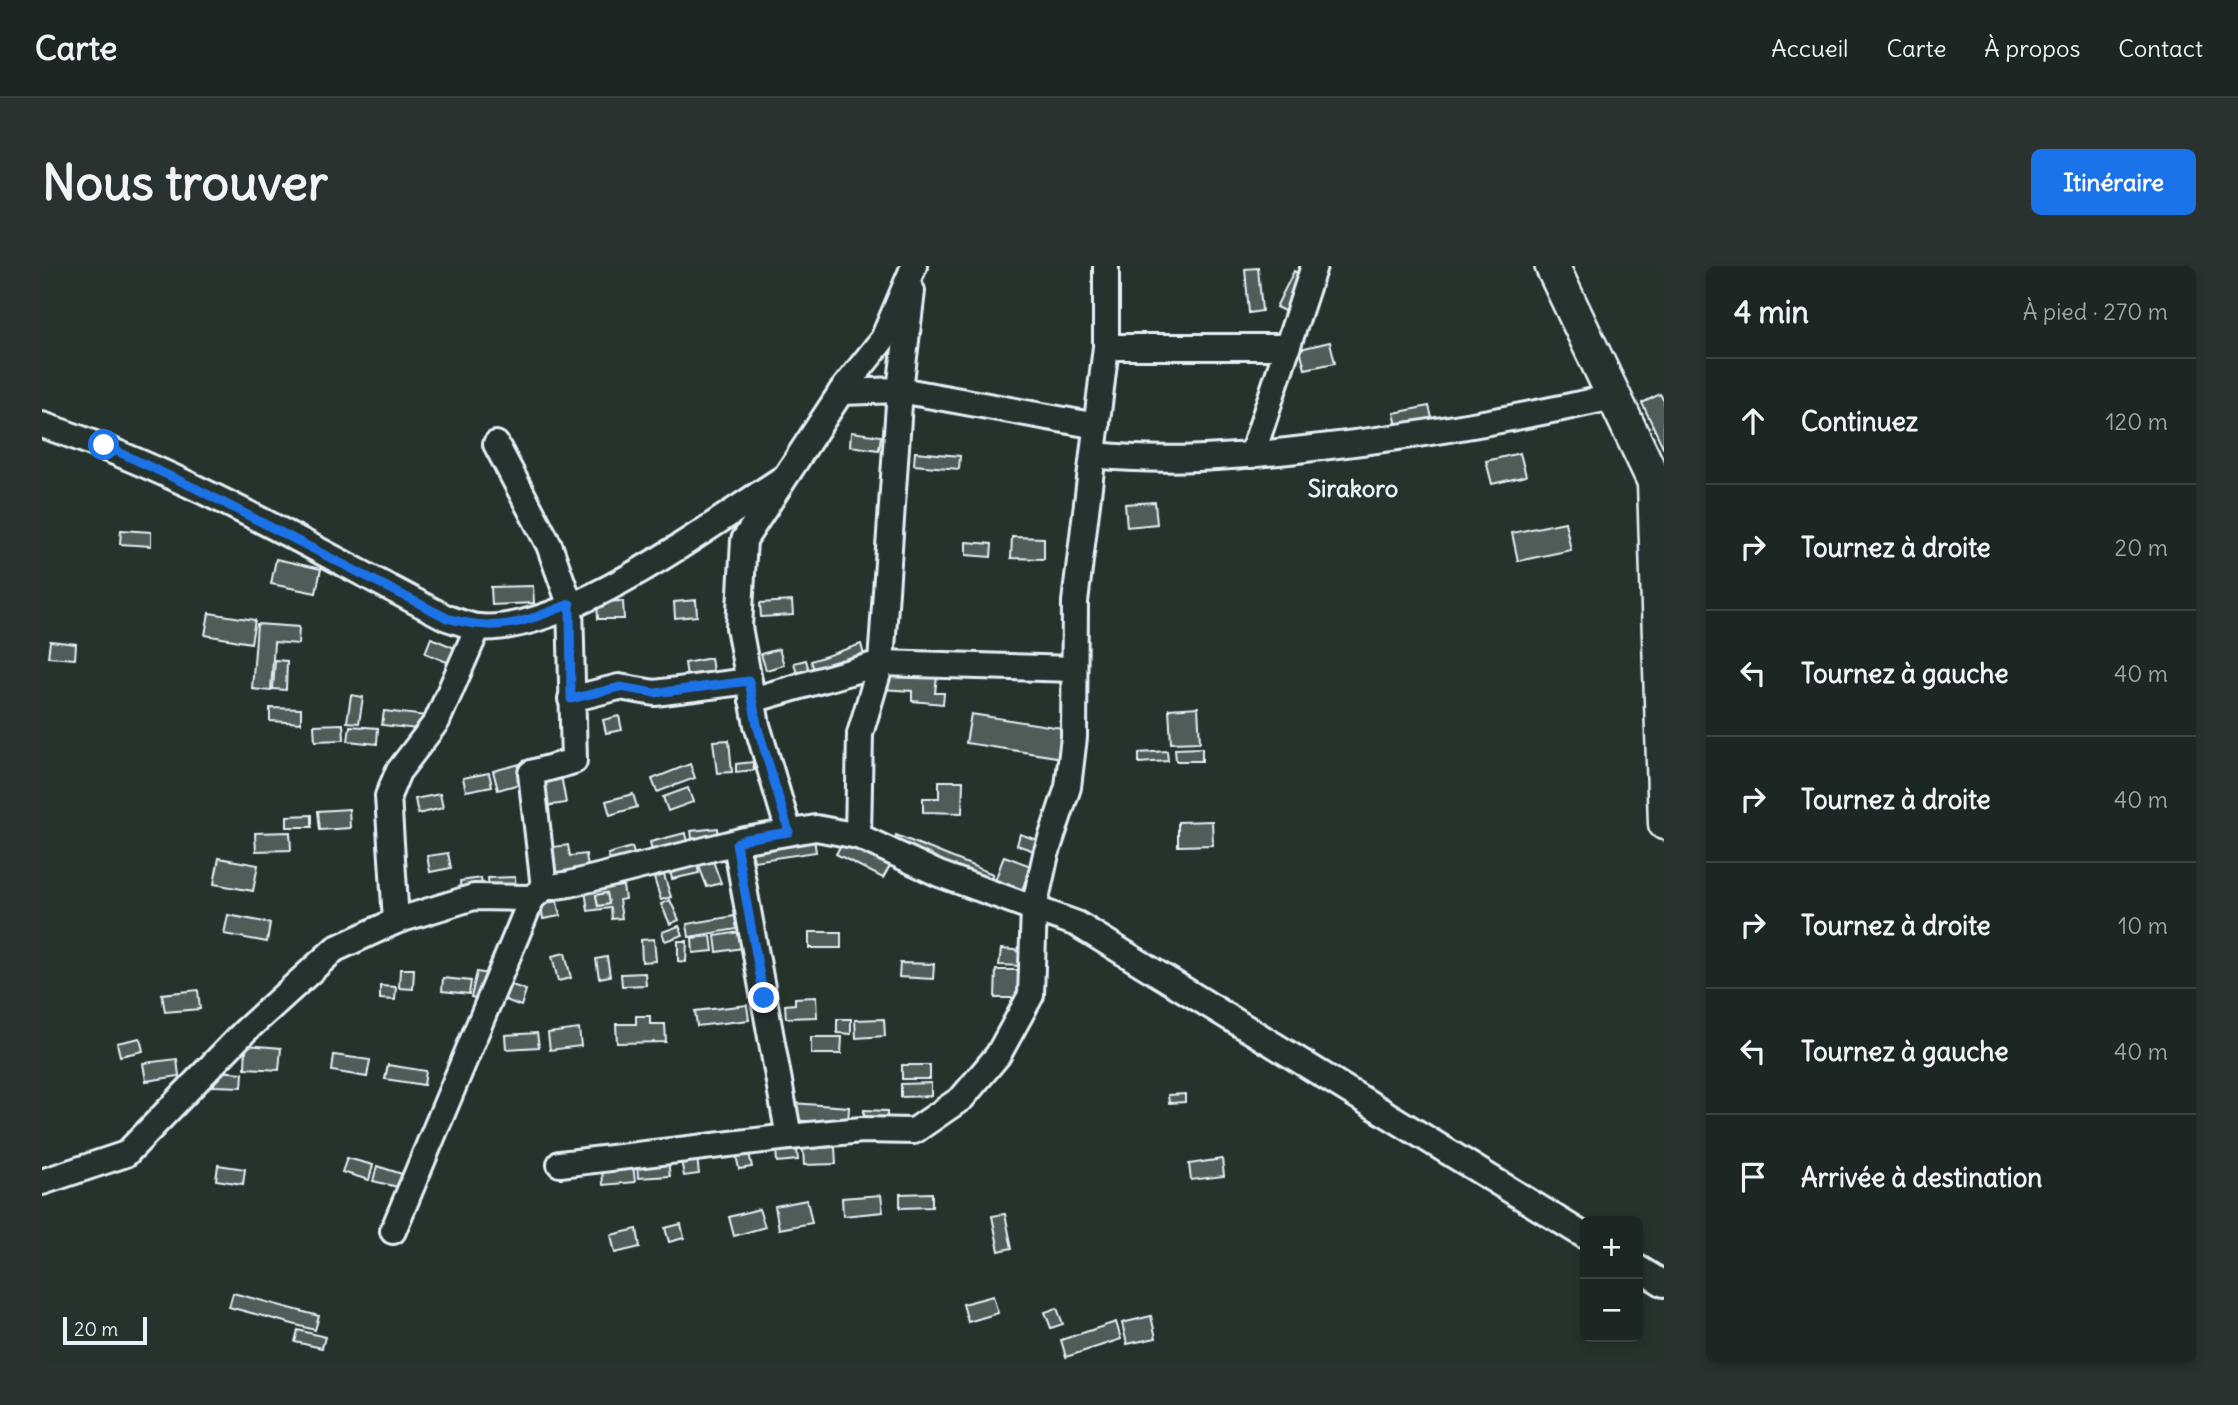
<!DOCTYPE html>
<html lang="fr">
<meta charset="utf-8">
<style>
:root{--surface:#1c2622;--page:#29322f;--text:#f1f3f6;--muted:#a0a5a5;--line:#3a4340;--accent:#1a73e8}
body{margin:0;font-family:Delius,sans-serif;background:var(--page);color:var(--text)}
.controls{position:absolute;right:21px;bottom:21px;display:grid;overflow:hidden;border-radius:10px;box-shadow:0 4px 10px #0003}
.controls button{width:63px;height:63px;display:grid;place-items:center;padding:0;border:0;border-bottom:2px solid var(--line);background:var(--surface);color:var(--text);font:35px sans-serif}
.scale{position:absolute;left:21px;bottom:18px;width:84px;box-sizing:border-box;padding-left:7px;border:4px solid #e8f1f8;border-top:0;font-size:19px;line-height:24px;white-space:nowrap;color:#e8f1f8;-webkit-text-stroke:5px #26332d;paint-order:stroke}
.stop{position:absolute;width:21px;height:21px;margin:-16px;border:5px solid #1a73e8;border-radius:50%;background:#fff}
.stop.end{background:#1a73e8;border-color:#fff;box-shadow:0 2px 7px #0008}
.list{margin:0;padding:0;list-style:none}
h2{display:flex;justify-content:space-between;align-items:center;height:91px;margin:0;padding:0 28px;font-size:30px}
h2 small{font-size:23px;font-weight:400;color:var(--muted)}
.list li{display:grid;grid-template-columns:46px 1fr auto;gap:21px;align-items:center;box-sizing:border-box;height:126px;padding:0 28px;border-top:2px solid var(--line)}
.list b{display:block;font-size:26px;white-space:nowrap}
.list em{font-size:23px;font-style:normal;color:var(--muted)}
.icon{flex:none;width:38px;height:38px;fill:none;stroke:currentColor;stroke-width:2;stroke-linecap:round;stroke-linejoin:round}
.map{position:relative;flex:none;width:1622px;height:1097px;overflow:hidden;border-radius:10px}
header{display:flex;align-items:center;gap:42px;box-sizing:border-box;height:98px;padding:0 35px;background:var(--surface);border-bottom:2px solid var(--line)}
header strong{font-size:33px}
nav{display:flex;gap:38px;margin-inline-start:auto;font-size:24px}
.intro{display:flex;align-items:center;justify-content:space-between;box-sizing:border-box;height:168px;padding:0 42px}
h1{margin:0;font-size:49px}
.button{padding:18px 32px;border-radius:10px;background:var(--accent);color:#fff;font-size:24px;font-weight:700}
main{display:flex;gap:42px;padding:0 42px}
aside{flex:1;background:var(--surface);border-radius:10px;box-shadow:0 4px 10px #0003}
.map>svg:first-child{display:block}
</style>
<header>
<strong>Carte</strong>
<nav><a>Accueil</a><a>Carte</a><a>À propos</a><a>Contact</a></nav>
</header>
<div class="intro"><h1>Nous trouver</h1><a class="button">Itinéraire</a></div>
<main>
<div class="map">
<svg width="1622" height="1097" viewBox="0 0 1622 1097">
<rect width="100%" height="100%" fill="#26332d"/>
<filter id="ink" filterUnits="userSpaceOnUse"><feTurbulence type="fractalNoise" baseFrequency=".0143" numOctaves="2"/><feDisplacementMap in="SourceGraphic" scale="14" xChannelSelector="R" yChannelSelector="G"/><feConvolveMatrix kernelMatrix="1 2 1 2 8 2 1 2 1" color-interpolation-filters="sRGB"/></filter>
<g filter="url(#ink)">
<g fill="#505c59" stroke="#e8f1f8" stroke-width="2" fill-rule="evenodd">
<polygon points="1216,2 1220,45 1207,47 1203,3"/>
<polygon points="1252,5 1262,10 1244,46 1234,41"/>
<polygon points="1288,76 1293,97 1263,103 1258,83"/>
<polygon points="1618,128 1622,135 1622,183 1600,137"/>
<polygon points="1387,140 1391,156 1356,164 1352,147"/>
<polygon points="809,166 839,170 837,184 808,180"/>
<polygon points="873,186 918,190 917,203 872,199"/>
<polygon points="1478,187 1484,210 1450,218 1444,195"/>
<polygon points="1113,236 1115,258 1085,261 1083,238"/>
<polygon points="1523,256 1529,284 1476,295 1470,267"/>
<polygon points="79,264 109,266 109,280 78,278"/>
<polygon points="970,271 1002,272 1002,293 969,292"/>
<polygon points="924,276 950,278 949,291 924,289"/>
<polygon points="234,293 279,303 274,327 229,318"/>
<polygon points="491,320 492,337 450,339 449,321"/>
<polygon points="654,334 655,350 633,352 632,336"/>
<polygon points="581,335 582,353 556,353 555,336"/>
<polygon points="750,335 751,349 719,351 718,337"/>
<polygon points="167,347 213,354 209,377 163,369"/>
<polygon points="215,358 257,361 256,378 232,376 229,425 210,423"/>
<polygon points="389,372 413,382 407,397 383,387"/>
<polygon points="8,375 34,378 33,393 6,391"/>
<polygon points="819,378 823,393 774,409 769,395"/>
<polygon points="737,383 742,399 724,404 719,388"/>
<polygon points="669,392 672,413 646,417 643,397"/>
<polygon points="233,394 245,395 244,424 231,423"/>
<polygon points="764,394 768,408 756,411 752,397"/>
<polygon points="840,406 895,410 893,427 902,427 901,438 870,435 870,425 839,423"/>
<polygon points="309,429 321,431 317,457 305,456"/>
<polygon points="1156,441 1158,476 1129,477 1127,443"/>
<polygon points="228,442 259,443 259,457 228,455"/>
<polygon points="342,445 385,450 383,464 340,459"/>
<polygon points="929,448 1026,463 1021,492 924,477"/>
<polygon points="577,450 580,464 564,467 561,454"/>
<polygon points="301,458 302,474 273,475 272,459"/>
<polygon points="308,460 336,462 335,478 306,475"/>
<polygon points="687,474 690,506 675,507 671,475"/>
<polygon points="1160,482 1160,495 1134,495 1133,483"/>
<polygon points="1125,485 1126,495 1097,497 1097,487"/>
<polygon points="711,496 712,504 694,506 694,498"/>
<polygon points="478,498 484,516 456,524 451,505"/>
<polygon points="648,498 653,512 615,526 610,513"/>
<polygon points="447,507 450,520 424,525 421,512"/>
<polygon points="519,509 524,537 503,540 499,513"/>
<polygon points="897,515 921,515 920,547 881,546 881,532 897,532"/>
<polygon points="646,522 651,536 626,545 621,531"/>
<polygon points="398,528 401,542 376,548 373,533"/>
<polygon points="591,528 595,541 568,549 564,535"/>
<polygon points="307,543 308,562 278,564 276,545"/>
<polygon points="270,549 270,561 245,561 245,550"/>
<polygon points="1170,555 1171,579 1136,580 1136,556"/>
<polygon points="676,562 677,575 651,579 649,565"/>
<polygon points="248,566 249,584 214,585 213,567"/>
<polygon points="643,567 646,581 611,590 608,576"/>
<polygon points="978,568 995,574 992,585 975,579"/>
<polygon points="854,569 951,608 946,618 850,580"/>
<polygon points="772,572 774,586 712,595 709,582"/>
<polygon points="801,575 848,600 841,612 794,588"/>
<polygon points="526,579 528,590 544,588 547,609 515,613 511,581"/>
<polygon points="590,581 594,595 570,602 566,588"/>
<polygon points="406,587 409,602 388,606 385,590"/>
<polygon points="962,590 989,600 980,624 953,615"/>
<polygon points="177,592 216,599 211,625 172,618"/>
<polygon points="654,594 657,607 630,613 627,600"/>
<polygon points="671,595 679,617 665,621 657,600"/>
<polygon points="622,609 629,631 619,634 612,612"/>
<polygon points="473,611 474,625 447,626 446,612"/>
<polygon points="439,612 441,625 419,628 418,615"/>
<path d="M581,620l2,13 -6,1 3,18 -10,1 -1,-11 -23,3 -3,-21zM565,627l2,11 -11,2 -2,-11z"/>
<polygon points="565,627 567,638 556,640 554,629"/>
<polygon points="628,634 637,654 628,658 619,638"/>
<polygon points="515,635 518,650 501,653 499,638"/>
<polygon points="186,649 228,657 225,676 182,668"/>
<polygon points="693,650 695,663 647,671 645,658"/>
<polygon points="637,660 641,669 623,675 620,666"/>
<polygon points="698,666 701,682 675,686 673,670"/>
<rect x="767" y="666" width="32" height="16"/>
<polygon points="669,670 671,685 651,687 650,672"/>
<polygon points="612,673 614,695 600,696 599,674"/>
<polygon points="636,675 645,675 644,696 636,695"/>
<polygon points="959,683 984,685 982,700 957,699"/>
<polygon points="523,687 529,712 516,715 510,690"/>
<polygon points="565,691 568,710 557,712 554,693"/>
<polygon points="858,697 892,698 891,713 857,711"/>
<polygon points="358,703 372,703 371,723 357,722"/>
<polygon points="954,704 984,704 984,732 953,732"/>
<polygon points="435,706 447,708 442,734 429,731"/>
<polygon points="603,707 604,719 580,720 579,708"/>
<polygon points="401,712 429,715 427,728 400,725"/>
<polygon points="459,715 484,724 479,740 453,730"/>
<polygon points="338,720 354,721 353,734 338,733"/>
<polygon points="156,724 158,743 123,746 120,728"/>
<polygon points="774,731 775,751 744,752 743,739 753,738 753,732"/>
<polygon points="705,739 707,754 655,760 653,745"/>
<polygon points="594,750 608,750 608,758 623,758 624,776 575,777 574,758 594,758"/>
<polygon points="795,753 809,753 809,768 795,767"/>
<polygon points="842,753 843,770 814,772 813,754"/>
<polygon points="537,763 539,780 508,784 506,767"/>
<polygon points="495,767 497,781 464,783 463,769"/>
<polygon points="769,771 800,771 799,788 769,788"/>
<polygon points="98,772 101,785 78,790 75,777"/>
<polygon points="204,779 239,782 237,804 203,802"/>
<polygon points="292,789 328,794 325,811 290,805"/>
<polygon points="135,793 137,810 104,815 101,797"/>
<polygon points="346,799 384,805 382,819 343,813"/>
<rect x="860" y="799" width="28" height="14"/>
<polygon points="173,805 201,807 200,821 172,820"/>
<polygon points="889,817 889,830 859,831 859,818"/>
<polygon points="1143,828 1143,836 1127,837 1126,829"/>
<polygon points="749,837 807,841 806,858 748,854"/>
<polygon points="822,844 845,845 845,861 821,860"/>
<polygon points="793,881 794,898 762,899 761,883"/>
<polygon points="755,883 756,894 735,896 734,884"/>
<polygon points="707,887 710,901 697,903 694,889"/>
<polygon points="655,891 657,908 642,910 639,894"/>
<polygon points="305,892 331,899 327,914 300,906"/>
<polygon points="1180,893 1182,910 1149,914 1147,898"/>
<polygon points="626,895 628,910 596,912 595,897"/>
<polygon points="591,898 593,916 561,919 560,902"/>
<polygon points="176,899 203,903 201,918 174,914"/>
<polygon points="335,900 360,908 356,921 331,915"/>
<polygon points="890,927 890,941 858,942 858,928"/>
<polygon points="839,929 841,946 801,950 800,932"/>
<polygon points="765,934 770,957 737,963 733,940"/>
<polygon points="717,943 723,961 692,970 687,951"/>
<polygon points="963,948 970,982 957,985 950,950"/>
<polygon points="639,958 642,972 627,976 623,962"/>
<polygon points="595,963 598,981 573,987 569,969"/>
<polygon points="191,1027 277,1050 273,1064 187,1041"/>
<polygon points="951,1030 956,1047 926,1056 921,1038"/>
<polygon points="1015,1042 1021,1058 1009,1062 1003,1046"/>
<polygon points="1109,1050 1114,1072 1085,1078 1080,1057"/>
<polygon points="1074,1056 1079,1073 1024,1091 1019,1074"/>
<polygon points="256,1064 283,1071 280,1082 253,1076"/>
</g>
<g fill="none" stroke-linecap="round" stroke-linejoin="round">
<defs>
<g id="minor">
<polyline points="1064,81 1244,81"/>
<polyline points="799,126 858,124 1055,160"/>
<path d="M0,159c142,47 273,125 405,193 10,3 21,8 31,9 86,8 232,-102 304,-148"/>
<polyline points="454,178 507,279 528,338 532,495 489,507 502,622"/>
<path d="M1052,189c74,8 145,2 219,-7 101,-11 201,-29 300,-51"/>
<polyline points="1210,189 1272,0"/>
<polyline points="529,433 577,421 613,427 707,415"/>
<polyline points="710,434 839,397 1032,403"/>
<polyline points="747,566 715,459 697,361 702,274 799,126 841,73 872,0"/>
<polyline points="816,570 818,468 839,397 858,124 870,25"/>
<polyline points="694,578 747,871"/>
<polyline points="354,655 346,530 356,506 395,455 436,361"/>
<polyline points="518,898 747,871 820,864 872,865 920,832 956,789 989,729 992,642 1004,588 1026,521 1032,471 1033,336 1064,81 1064,0"/>
<polyline points="0,916 84,888 203,765 293,683 354,655 432,631 490,632 502,622 528,618 703,574 774,562 816,570 897,608 1035,658 1543,970"/>
<polyline points="351,965 490,632"/>
<polyline points="1596,1002 1622,1018"/>
</g>
<polyline id="tertiary" points="1611,217 1622,558"/>
<polyline id="secondary" points="1510,0 1622,236"/>
</defs>
<use href="#minor" stroke="#e8f1f8" stroke-width="30"/>
<use href="#tertiary" stroke="#e8f1f8" stroke-width="35"/>
<use href="#secondary" stroke="#e8f1f8" stroke-width="38"/>
<use href="#minor" stroke="#26332d" stroke-width="24"/>
<use href="#tertiary" stroke="#26332d" stroke-width="30"/>
<use href="#secondary" stroke="#26332d" stroke-width="33"/>
</g>
</g>
<g fill="none" stroke-linecap="round" stroke-linejoin="round" filter="url(#ink)">
<path stroke="#1a73e8" stroke-width="9" d="M62,179l93,44 250,129c51,15 75,5 123,-14l1,95 49,-12 35,6 94,-12 8,44 32,107 -44,7 -9,5 28,154"/>
</g>
<g text-anchor="middle" stroke-width="5" stroke-linejoin="round" paint-order="stroke">
<g font-size="24" font-weight="bold" fill="#e8f1f8" stroke="#26332d">
<text x="1311" y="231">Sirakoro</text>
</g>
</g>
</svg>
<div class="controls">
<button>+</button>
<button>−</button>
</div>
<div class="scale">20 m</div>
<div class="stop" style="left:62px;top:179px"></div>
<div class="stop end" style="left:722px;top:732px"></div>
</div>
<aside>
<h2>4 min<small>À pied · 270 m</small></h2>
<ul class="list">
<li><svg class="icon" aria-label="ahead" viewBox="0 0 24 24"><path d="M12 20V5M6 11l6-6 6 6"/></svg><div><b>Continuez</b></div><em>120 m</em></li>
<li><svg class="icon" aria-label="right" viewBox="0 0 24 24"><path d="M7 20v-9h11M14 6l5 5-5 5"/></svg><div><b>Tournez à droite</b></div><em>20 m</em></li>
<li><svg class="icon" aria-label="left" viewBox="0 0 24 24"><path d="M17 20v-9H6M10 6l-5 5 5 5"/></svg><div><b>Tournez à gauche</b></div><em>40 m</em></li>
<li><svg class="icon" aria-label="right" viewBox="0 0 24 24"><path d="M7 20v-9h11M14 6l5 5-5 5"/></svg><div><b>Tournez à droite</b></div><em>40 m</em></li>
<li><svg class="icon" aria-label="right" viewBox="0 0 24 24"><path d="M7 20v-9h11M14 6l5 5-5 5"/></svg><div><b>Tournez à droite</b></div><em>10 m</em></li>
<li><svg class="icon" aria-label="left" viewBox="0 0 24 24"><path d="M17 20v-9H6M10 6l-5 5 5 5"/></svg><div><b>Tournez à gauche</b></div><em>40 m</em></li>
<li><svg class="icon" aria-label="arrive" viewBox="0 0 24 24"><path d="M6 21V4h12l-3 4 3 4H6"/></svg><div><b>Arrivée à destination</b></div></li>
</ul>
</aside>
</main>
